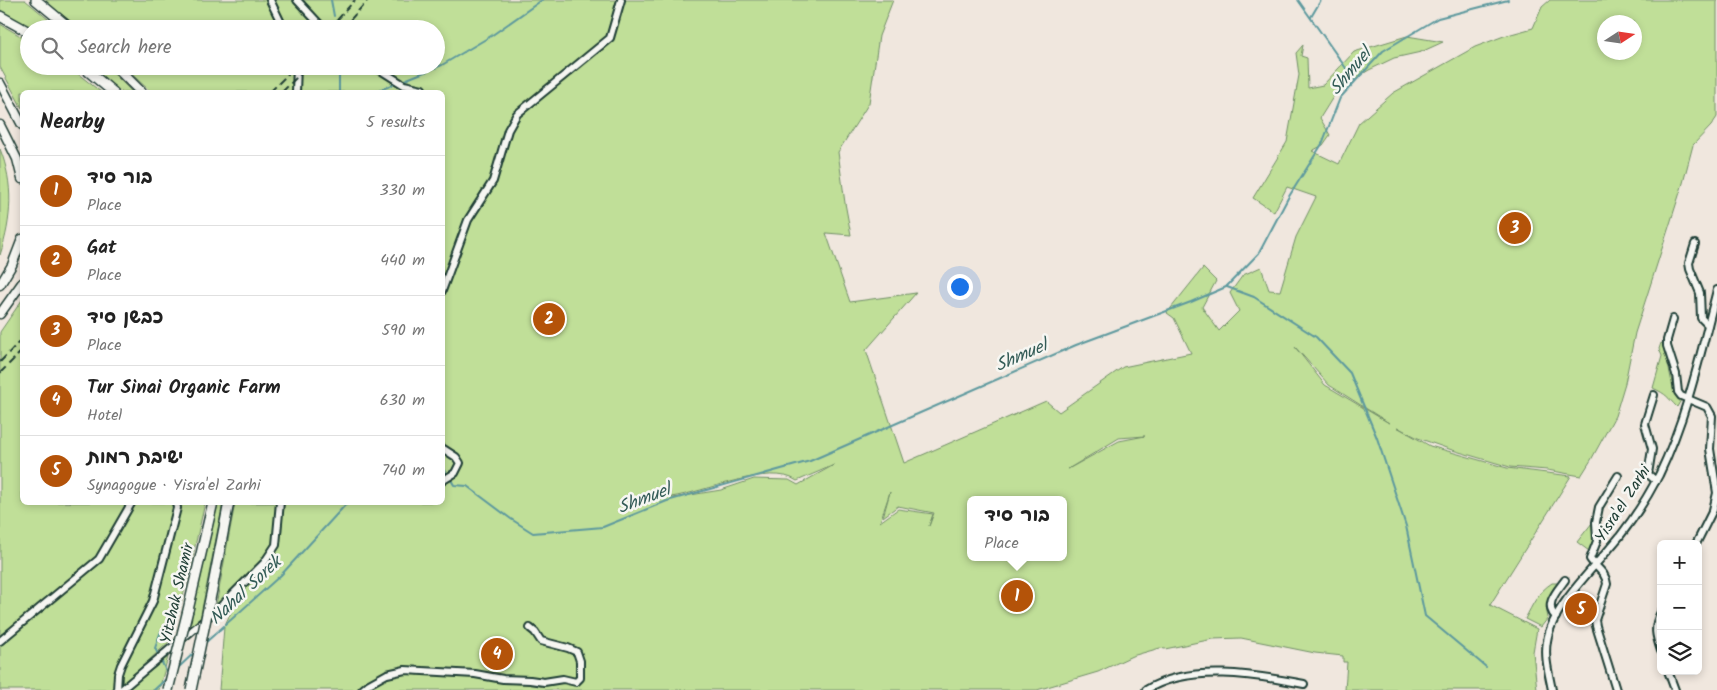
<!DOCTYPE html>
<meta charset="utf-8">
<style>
:root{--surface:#fff;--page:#f2f2f2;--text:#222;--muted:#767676;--line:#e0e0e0;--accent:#b45309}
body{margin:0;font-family:Kalam,"Playpen Sans Hebrew",sans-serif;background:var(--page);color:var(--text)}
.controls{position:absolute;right:15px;bottom:15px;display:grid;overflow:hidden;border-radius:8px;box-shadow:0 2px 8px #0003}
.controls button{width:45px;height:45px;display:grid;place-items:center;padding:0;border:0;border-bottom:1px solid var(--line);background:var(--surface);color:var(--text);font:25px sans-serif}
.compass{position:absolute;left:1597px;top:15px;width:45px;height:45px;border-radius:50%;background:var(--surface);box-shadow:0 2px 8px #0003;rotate:78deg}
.you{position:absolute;left:959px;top:286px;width:18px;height:18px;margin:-12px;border:4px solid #fff;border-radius:50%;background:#1a73e8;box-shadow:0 0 0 8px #1a73e833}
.badge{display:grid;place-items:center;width:32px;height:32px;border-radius:50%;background:var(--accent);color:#fff;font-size:16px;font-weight:700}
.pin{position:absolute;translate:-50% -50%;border:2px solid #fff;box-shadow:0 1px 5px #0006}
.popup{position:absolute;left:967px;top:496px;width:100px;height:65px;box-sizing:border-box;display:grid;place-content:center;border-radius:8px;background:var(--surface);filter:drop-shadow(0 1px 4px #0005);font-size:16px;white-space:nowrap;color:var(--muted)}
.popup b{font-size:19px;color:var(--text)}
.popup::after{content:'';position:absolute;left:50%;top:100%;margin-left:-10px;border:10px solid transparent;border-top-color:var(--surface)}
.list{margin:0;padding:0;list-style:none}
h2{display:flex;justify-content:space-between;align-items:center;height:65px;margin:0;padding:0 20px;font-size:21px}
h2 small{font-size:16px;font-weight:400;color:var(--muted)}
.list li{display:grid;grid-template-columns:32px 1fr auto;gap:15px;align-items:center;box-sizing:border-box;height:70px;padding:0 20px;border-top:1px solid var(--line)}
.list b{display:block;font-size:19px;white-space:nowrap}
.list p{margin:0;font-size:16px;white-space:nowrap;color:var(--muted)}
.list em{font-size:16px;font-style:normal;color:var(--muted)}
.icon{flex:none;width:28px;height:28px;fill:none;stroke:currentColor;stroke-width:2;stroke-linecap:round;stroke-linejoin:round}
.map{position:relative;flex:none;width:1717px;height:690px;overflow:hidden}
.search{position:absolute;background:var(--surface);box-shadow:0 2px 8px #0003;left:20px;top:20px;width:425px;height:55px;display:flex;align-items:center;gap:12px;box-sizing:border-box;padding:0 18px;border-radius:28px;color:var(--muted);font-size:19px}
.panel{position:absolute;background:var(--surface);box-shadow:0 2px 8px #0003;left:20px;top:90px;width:425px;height:415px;border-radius:8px}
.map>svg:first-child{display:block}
</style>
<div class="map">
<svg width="1717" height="690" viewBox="0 0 1717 690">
<rect width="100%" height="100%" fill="#f0e7de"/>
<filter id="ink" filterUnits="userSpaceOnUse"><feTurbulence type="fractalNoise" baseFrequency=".02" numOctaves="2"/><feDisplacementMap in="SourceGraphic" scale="10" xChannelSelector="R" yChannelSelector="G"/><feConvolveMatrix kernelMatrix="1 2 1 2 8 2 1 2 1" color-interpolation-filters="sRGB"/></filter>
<g filter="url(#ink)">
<g fill="#c0df98" stroke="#708e66" fill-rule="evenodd">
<polygon points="0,0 25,0 60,29 31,29 0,10"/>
<path d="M45,0h848l-14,36 -10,67 -31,49 7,51 6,32 -25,-2 24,69 66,-9 -50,57 38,113 142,-62 13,11 64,-45 68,-14 -17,-35 -7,-5 36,-45 13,13 -14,26 17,24 20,-20 -9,-18 13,-18 18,-8 8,23 11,1 16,-54 20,-40 -29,-10 -13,25 -21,-14 34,-56 12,-67 -3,-22 7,-8 -2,11 6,2 1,30 15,-3 31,-33 53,-16 36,6 -22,10 -27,6 -25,12 -31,19 -18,29 10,17 -7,10 -11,6 27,13 20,-41 34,-30 82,-46 29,-11 29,-8 9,-21 8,-7h167v117l-6,9 -18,19 -10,38 -48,150 -10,50 -10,33 -24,44 -10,16 -34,-6 -37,-3 -61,-18 -31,-11 -21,-11 33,19 77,22 64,8 -81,129 47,24 -4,23 4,38h-192l2,-28h-4v-6l-28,-3 -74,-15 -28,1 -48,10 -5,-1 -28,8 -34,16 -61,18h-818l5,-63 7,-15 -16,-1 20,-108 207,-1v-410h-291l-28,-26h313v-37h-357zM1604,22h30v30h-30zM1295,347l34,38 60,38 -64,-38zM1145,436l-26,5 -51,28 51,-31zM834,465l-36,20 -9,-5 -35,-1 -33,11 -49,8 -1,-1c31,-4 100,-35 126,-16zM890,492l-7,25 15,-11 36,7 -5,13 4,-12 -35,-5 -18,13zM971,500h92v57h-92z"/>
<polygon points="0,24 29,41 29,66 68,66 101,92 22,92 22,108 0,67"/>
<polygon points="90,66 106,66 132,92 121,92"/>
<path d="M0,149c14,35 12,70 0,106z"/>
<polygon points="22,300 22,502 205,503 185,589 169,642 116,690 0,690 0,332"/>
<path d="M1661,343l3,2 9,43 3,8 5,4 -4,7c-10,-10 -9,-12 -24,-19l9,-32 -3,-7z"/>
<polygon points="218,503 223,503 200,619 189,628"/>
<polygon points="1592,523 1593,542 1589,551 1577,542"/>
<path d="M1552,583h6c-10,14 -14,17 -10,35l-7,9 -16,-8c8,-15 13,-27 27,-36z"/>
<polygon points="168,657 159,690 129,690 132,686"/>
</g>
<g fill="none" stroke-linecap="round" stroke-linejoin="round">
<g stroke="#5d999e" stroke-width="2">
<polyline points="331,0 334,16"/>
<polyline points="1298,0 1355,81"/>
<polyline points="1311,17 1321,0"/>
<polyline points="339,66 339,92"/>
<polyline points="402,81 442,65 491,36 542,0"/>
<polyline points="367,92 375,92 397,83"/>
<polyline points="1227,287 1254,297 1316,337 1350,373 1377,438 1406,526 1425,616 1486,667"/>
<polyline points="442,469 448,474"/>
<polyline points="450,478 454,485 467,486 511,519 533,533 603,527 667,501 810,461 1076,345 1191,302 1226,287 1259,253 1288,198 1322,144 1340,98 1383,51 1438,18 1508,0"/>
<polyline points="161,631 155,648 168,675"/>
<polyline points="205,643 281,575 348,502"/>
<polyline points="178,668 196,651"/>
<polyline points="154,690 167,678"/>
</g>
<defs>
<g id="minor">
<polyline points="270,0 284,29"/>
<polyline points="297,0 324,29"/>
<polyline points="374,66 404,85 422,89"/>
<polyline points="296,92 297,66"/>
<polyline points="1695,244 1689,263 1690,269 1700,293 1701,318 1708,325"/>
<polyline points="442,291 468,220 493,181 508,130 517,114 610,38 621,0"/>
<polyline points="1673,319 1667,340 1667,346 1676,374 1678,392 1681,396 1707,407 1712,416 1710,449 1717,493 1713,510 1696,544"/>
<polyline points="1654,395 1645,424 1652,449 1648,474 1656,481"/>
<polyline points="442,448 456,457 460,463 455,473 442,481"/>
<path d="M1661,612c-8,15 -5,24 0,39"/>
<path d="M1556,617c-13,-12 1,-26 9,-37"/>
<polyline points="0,641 99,559 132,502"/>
<polyline points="1668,671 1675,690"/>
<polyline points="117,690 118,674 121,665 153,601 177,508 176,502"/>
<polyline points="121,690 219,608 264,563 276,545 280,502"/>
<polyline points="362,690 369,684 387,674 405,670 475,674 503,679 530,680 544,682 563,679 576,682 580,678 580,661 577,652 568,648 541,641 535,632 530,628"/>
<path d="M1146,690c43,-27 111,-15 158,-6"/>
<path d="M1552,690c-3,-16 -8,-33 -5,-49 5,-35 51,-77 73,-105 15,-19 28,-40 39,-61 28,-58 42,-123 58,-185"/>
<path d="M1616,690l-20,-64 -1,-6 12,-36c-1,-12 -11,-16 -17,-25l7,-18 -1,-19 3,-15 19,-31"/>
</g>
<g id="major">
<polyline points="0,83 22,125"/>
<polyline points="0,125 17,159 22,179"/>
<polyline points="0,285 12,265 22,239"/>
<polyline points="0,314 22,283"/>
</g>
<g id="highway">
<polyline points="36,0 71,29"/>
<polyline points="0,16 29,32"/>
<polyline points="82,66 113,92"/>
<polyline points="115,66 141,92"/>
<polyline points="213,585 229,502"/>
<polyline points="188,610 213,502"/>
</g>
</defs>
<use href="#minor" stroke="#1f3d34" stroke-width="10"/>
<use href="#major" stroke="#1f3d34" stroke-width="11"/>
<use href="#highway" stroke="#1f3d34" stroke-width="12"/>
<use href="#minor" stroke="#f6f6f2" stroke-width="6"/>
<use href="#major" stroke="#f6f6f2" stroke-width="8"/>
<use href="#highway" stroke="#f6f6f2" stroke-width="9"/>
<g stroke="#1f3d34" stroke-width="2" stroke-dasharray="8 4" stroke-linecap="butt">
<polyline points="329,29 355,0"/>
<polyline points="342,29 368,0"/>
<polyline points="270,92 296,66"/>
<polyline points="282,92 308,66"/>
<polyline points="0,362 22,339"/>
<polyline points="0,373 22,351"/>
</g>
<defs>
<g id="highway-bridge">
<polyline points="168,690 188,610"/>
<polyline points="191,690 213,585"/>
</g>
</defs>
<use href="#highway-bridge" stroke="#1f3d34" stroke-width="12" stroke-linecap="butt"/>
<use href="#highway-bridge" stroke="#f6f6f2" stroke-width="9"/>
</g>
</g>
<g text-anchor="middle" stroke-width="5" stroke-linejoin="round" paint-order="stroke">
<g font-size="16" fill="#1f3d34" stroke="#f6f6f2">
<text transform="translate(1622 503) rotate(-57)" y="6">Yisra'el Zarhi</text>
<text transform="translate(176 593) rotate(-77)" y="6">Yitzhak Shamir</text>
</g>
<g font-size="18" font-style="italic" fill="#345c57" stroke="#f6f6f2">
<text transform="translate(1350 71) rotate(-50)" y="6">Shmuel</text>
<text transform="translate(1021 355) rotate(-24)" y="6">Shmuel</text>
<text transform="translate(644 498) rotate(-21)" y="6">Shmuel</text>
<text transform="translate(245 590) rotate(-43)" y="6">Nahal Sorek</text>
</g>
</g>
</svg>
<div class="controls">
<button>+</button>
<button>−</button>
<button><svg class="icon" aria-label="layers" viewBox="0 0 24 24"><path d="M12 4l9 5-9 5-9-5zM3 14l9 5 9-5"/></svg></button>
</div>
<svg class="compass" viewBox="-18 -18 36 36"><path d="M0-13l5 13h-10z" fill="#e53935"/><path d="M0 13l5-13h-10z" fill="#767676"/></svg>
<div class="you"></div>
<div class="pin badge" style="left:1017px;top:596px">1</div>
<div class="popup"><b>בור סיד</b>Place</div>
<div class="pin badge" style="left:549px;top:319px">2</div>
<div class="pin badge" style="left:1515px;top:228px">3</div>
<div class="pin badge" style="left:497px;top:654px">4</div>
<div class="pin badge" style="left:1581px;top:609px">5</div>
<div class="search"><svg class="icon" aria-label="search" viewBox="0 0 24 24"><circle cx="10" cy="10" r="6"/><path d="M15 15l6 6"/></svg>Search here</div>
<section class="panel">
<h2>Nearby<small>5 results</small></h2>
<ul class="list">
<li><span class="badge">1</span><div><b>בור סיד</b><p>Place</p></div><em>330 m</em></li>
<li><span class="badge">2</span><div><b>Gat</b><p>Place</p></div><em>440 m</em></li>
<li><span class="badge">3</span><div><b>כבשן סיד</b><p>Place</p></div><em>590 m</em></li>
<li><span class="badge">4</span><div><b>Tur Sinai Organic Farm</b><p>Hotel</p></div><em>630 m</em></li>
<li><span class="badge">5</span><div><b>ישיבת רמות</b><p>Synagogue · Yisra'el Zarhi</p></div><em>740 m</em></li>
</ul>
</section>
</div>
